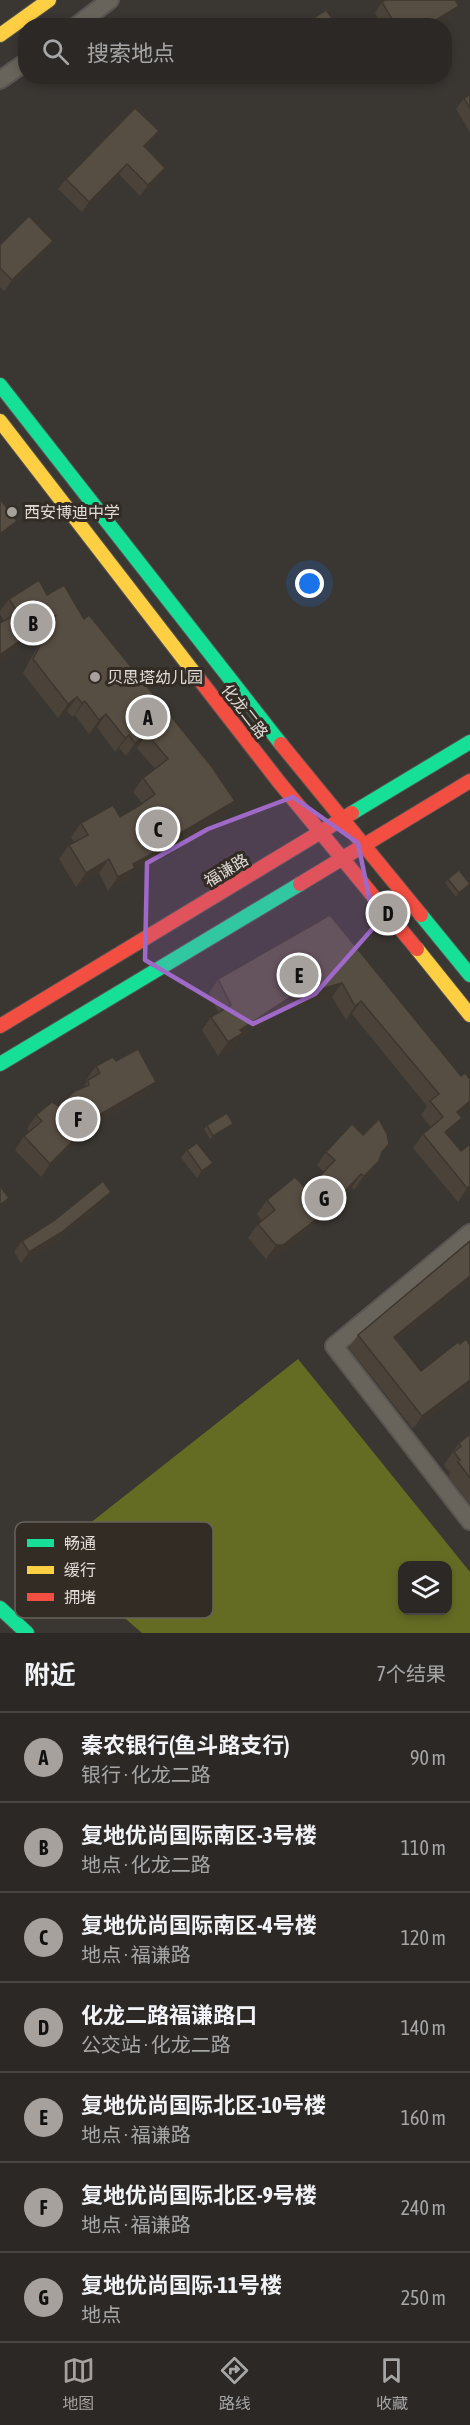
<!DOCTYPE html>
<html lang="zh">
<meta charset="utf-8">
<style>
:root{--surface:#2c2826;--page:#34302e;--text:#f1f3f6;--muted:#a6a6a7;--line:#484443;--accent:#a6a19d}
body{margin:0;font-family:"Asap Condensed","Noto Sans SC",sans-serif;background:var(--page);color:var(--text)}
.controls{position:absolute;right:18px;bottom:18px;display:grid;overflow:hidden;border-radius:12px;box-shadow:0 3px 9px #0003}
.controls button{width:54px;height:54px;display:grid;place-items:center;padding:0;border:0;border-bottom:2px solid var(--line);background:var(--surface);color:var(--text);font:30px sans-serif}
.you{position:absolute;left:310px;top:584px;width:21px;height:21px;margin:-15px;border:4px solid #fff;border-radius:50%;background:#1a73e8;box-shadow:0 0 0 9px #1a73e833}
.badge{display:grid;place-items:center;width:39px;height:39px;border-radius:50%;background:var(--accent);color:#111;font-size:20px;font-weight:700}
.pin{position:absolute;translate:-50% -50%;border:3px solid #fff;box-shadow:0 2px 6px #0006}
.list{margin:0;padding:0;list-style:none}
h2{display:flex;justify-content:space-between;align-items:center;height:78px;margin:0;padding:0 24px;font-size:26px}
h2 small{font-size:20px;font-weight:400;color:var(--muted)}
.list li{display:grid;grid-template-columns:39px 1fr auto;gap:18px;align-items:center;box-sizing:border-box;height:90px;padding:0 24px;border-top:2px solid var(--line)}
.list b{display:block;font-size:22px;white-space:nowrap}
.list p{margin:0;font-size:20px;white-space:nowrap;color:var(--muted)}
.list em{font-size:20px;font-style:normal;color:var(--muted)}
.icon{flex:none;width:33px;height:33px;fill:none;stroke:currentColor;stroke-width:2;stroke-linecap:round;stroke-linejoin:round}
.map{position:relative;flex:none;width:470px;height:1633px;overflow:hidden}
.search{position:absolute;background:var(--surface);box-shadow:0 3px 9px #0003;left:18px;right:18px;top:18px;height:66px;display:flex;align-items:center;gap:15px;box-sizing:border-box;padding:0 21px;border-radius:24px;color:var(--muted);font-size:22px}
.sheet{height:708px;background:var(--surface)}
nav{display:flex;justify-content:space-around;align-items:center;box-sizing:border-box;height:84px;border-top:2px solid var(--line);background:var(--surface);font-size:16px;color:var(--muted)}
nav a{display:grid;justify-items:center;gap:3px}
nav .on{color:var(--accent)}
.map>svg:first-child{display:block}
</style>
<div class="map">
<svg width="470" height="1633" viewBox="0 0 470 1633">
<rect width="100%" height="100%" fill="#3a3632"/>
<path fill="#646c24" fill-rule="evenodd" d="M298,1359l172,213v61h-328l-91,-79zM402,1566h46v44h-46z"/>
<g fill="none" stroke-linecap="round" stroke-linejoin="round">
<defs>
<g id="street">
<polyline points="76,26 110,0"/>
<polyline points="0,80 26,62"/>
<polyline points="470,1233 334,1346 470,1521"/>
</g>
<g id="fast">
<polyline points="0,385 281,744"/>
<polyline points="352,813 470,742"/>
<polyline points="421,915 470,975"/>
<polyline points="0,1064 300,884"/>
<polyline points="0,1608 27,1633"/>
</g>
<g id="slow">
<polyline points="0,35 49,0"/>
<polyline points="0,421 199,679"/>
<polyline points="417,949 470,1015"/>
</g>
<g id="jam">
<polyline points="199,679 279,782 417,949"/>
<polyline points="281,744 421,915"/>
<polyline points="300,884 470,781"/>
<polyline points="0,1026 352,813"/>
</g>
</defs>
<use href="#street" stroke="#575451" stroke-width="20"/>
<use href="#fast" stroke="#575451" stroke-width="16"/>
<use href="#slow" stroke="#575451" stroke-width="16"/>
<use href="#jam" stroke="#575451" stroke-width="16"/>
<use href="#street" stroke="#69645b" stroke-width="16"/>
<use href="#fast" stroke="#16e098" stroke-width="14"/>
<use href="#slow" stroke="#ffcf43" stroke-width="14"/>
<use href="#jam" stroke="#f24e42" stroke-width="14"/>
</g>
<g fill="#4b433a">
<polygon points="382,2 456,2 451,17 437,26 382,26 375,13"/>
<polygon points="315,17 338,26 315,26 312,21"/>
<polygon points="470,95 470,132 456,109 464,98"/>
<polygon points="151,142 146,148 165,168 158,179 140,196 119,174 82,212 58,189 66,179"/>
<polygon points="53,241 45,252 4,291 0,287 0,245"/>
<polygon points="47,595 84,619 145,684 235,801 226,815 160,853 154,861 131,873 126,882 108,891 99,873 76,887 59,859 69,845 74,842 71,837 81,823 120,817 142,803 133,792 143,778 155,769 137,748 126,756 119,748 115,752 97,727 89,734 75,715 73,717 67,711 58,718 23,673 47,629 0,661 0,623 4,621 0,614 0,611 9,599"/>
<polygon points="448,879 467,888 456,897 445,883"/>
<polygon points="330,915 460,1115 453,1131 448,1135 470,1192 458,1202 413,1148 423,1134 431,1127 421,1115 427,1106 352,1014 346,1020 332,997 280,1012 239,1038 233,1047 218,1056 202,1030 211,1017 218,1012 209,993 218,979"/>
<polygon points="116,1061 146,1095 87,1130 41,1177 15,1150 24,1136 29,1132 27,1129 36,1115 59,1106 83,1088 87,1081 86,1080 96,1066"/>
<polygon points="207,1125 230,1128 210,1139 204,1129"/>
<polygon points="187,1150 207,1171 197,1178 181,1158"/>
<polygon points="326,1152 381,1157 369,1175 354,1190 352,1187 335,1205 330,1205 325,1213 317,1219 309,1231 274,1259 266,1259 248,1238 258,1224 262,1221 257,1214 267,1200 307,1190 324,1172 317,1165"/>
<polygon points="104,1203 54,1243 21,1263 14,1252 22,1241"/>
<polygon points="358,1335 397,1341 421,1371 470,1386 413,1429 349,1348"/>
<polygon points="470,1434 470,1504 448,1476 450,1473 444,1465 459,1443"/>
</g>
<g fill="#3d372f">
<polygon points="459,6 451,17 437,26 426,26"/>
<polygon points="159,131 151,142 137,157 144,146"/>
<polygon points="127,164 119,174 82,212 89,202"/>
<polygon points="165,168 158,179 140,196 148,185"/>
<polygon points="53,241 45,252 4,291 12,280"/>
<polygon points="17,521 12,528 0,537 0,534"/>
<polygon points="56,615 47,629 0,661 0,655 4,651"/>
<polygon points="77,697 67,711 58,718 68,704"/>
<polygon points="85,701 75,715 73,717 82,703"/>
<polygon points="106,714 97,727 89,734 99,720"/>
<polygon points="147,734 137,748 126,756 135,743"/>
<polygon points="129,735 119,748 115,752 125,738"/>
<polygon points="235,801 226,815 160,853 154,861 131,873 126,882 108,891 118,877 133,864 162,844"/>
<polygon points="109,859 99,873 76,887 86,873"/>
<polygon points="470,884 467,888 456,897 459,893"/>
<polygon points="342,983 332,997 280,1012 239,1038 233,1047 218,1056 228,1042 240,1030 289,998"/>
<polygon points="361,1001 352,1014 346,1020 355,1006"/>
<polygon points="156,1082 146,1095 87,1130 41,1177 50,1164 97,1116"/>
<polygon points="470,1101 470,1107 448,1125 457,1112"/>
<polygon points="462,1118 453,1131 435,1146 445,1132"/>
<polygon points="233,1124 230,1128 210,1139 213,1136"/>
<polygon points="379,1161 369,1175 354,1190 364,1176"/>
<polygon points="213,1163 207,1171 197,1178 202,1171"/>
<polygon points="361,1174 352,1187 335,1205 330,1205 325,1213 317,1219 309,1231 274,1259 266,1259 276,1245 316,1214 339,1191"/>
<polygon points="470,1186 470,1192 458,1202 467,1188"/>
<polygon points="111,1192 104,1203 54,1243 21,1263 29,1252"/>
<polygon points="9,1198 0,1211 0,1205"/>
<polygon points="470,1276 470,1282 385,1350 394,1337"/>
<polygon points="470,1380 470,1386 413,1429 422,1416"/>
</g>
<g fill="#574e43" stroke="#3d372f" stroke-width="1.5">
<polygon points="386,0 455,0 459,6 426,26 416,26 414,22 408,26 396,26 382,2"/>
<polygon points="326,10 338,26 320,26 315,17"/>
<polygon points="470,95 470,108 464,98"/>
<polygon points="135,108 159,131 144,146 165,168 148,185 127,164 89,202 66,179"/>
<polygon points="29,216 53,241 12,280 0,268 0,245"/>
<polygon points="0,499 17,521 0,534"/>
<polygon points="39,580 47,595 64,585 84,619 89,615 132,668 134,665 147,682 145,684 212,767 235,801 162,844 164,847 133,864 135,868 118,877 109,859 86,873 69,845 88,835 81,823 113,805 120,817 140,805 155,794 143,778 168,759 147,734 135,743 129,735 125,738 106,714 99,720 85,701 82,703 77,697 68,704 33,659 56,615 0,655 0,623 18,613 9,599"/>
<polygon points="459,870 470,884 459,893 448,879"/>
<polygon points="330,915 461,1076 465,1073 470,1079 470,1101 457,1112 462,1118 445,1132 461,1151 470,1144 470,1186 467,1188 423,1134 443,1117 430,1101 439,1094 361,1001 355,1006 342,983 289,998 240,1030 243,1033 228,1042 211,1017 231,1005 218,979"/>
<polygon points="138,1049 156,1082 97,1116 50,1164 24,1136 42,1121 36,1115 52,1102 59,1106 75,1091 89,1085 88,1080 100,1073 96,1066 113,1057 116,1061"/>
<polygon points="227,1113 233,1124 213,1136 207,1125"/>
<polygon points="379,1119 387,1134 389,1144 382,1152 379,1161 364,1176 361,1174 345,1191 339,1191 335,1199 316,1214 319,1217 283,1245 276,1245 258,1224 275,1210 267,1200 295,1177 307,1190 335,1160 326,1152 352,1124 363,1135"/>
<polygon points="197,1143 213,1163 202,1171 187,1150"/>
<polygon points="103,1181 111,1192 62,1232 29,1252 22,1241 55,1220"/>
<polygon points="0,1186 9,1198 0,1205"/>
<polygon points="470,1241 470,1276 394,1337 421,1371 458,1342 460,1344 466,1339 470,1345 470,1380 422,1416 358,1335"/>
<polygon points="470,1434 470,1478 458,1462 460,1460 454,1452 461,1446 459,1443"/>
</g>
<path fill="#9e69c7" fill-opacity="0.2" stroke="#9e69c7" stroke-width="4.5" stroke-linejoin="round" d="M293,797l65,46 17,83 -60,68 -62,30 -108,-64 2,-97 61,-34z"/>
<g fill="#a6a19d" stroke="#332c25" stroke-width="2">
<circle cx="12" cy="512" r="6"/>
<circle cx="95" cy="677" r="6"/>
</g>
<g text-anchor="middle" stroke-width="6" stroke-linejoin="round" paint-order="stroke">
<g font-size="16" fill="#e0dbd7" stroke="#332c25" text-anchor="start">
<text x="24" y="518">西安博迪中学</text>
<text x="107" y="683">贝思塔幼儿园</text>
</g>
<g font-size="16" fill="#e0dbd7" stroke="#332c25">
<text transform="translate(245 711) rotate(52)" y="6">化龙二路</text>
<text transform="translate(226 870) rotate(-31)" y="6">福谦路</text>
</g>
</g>
<rect x="15" y="1522" width="198" height="96" rx="9" fill="#332c25" stroke="#67615a" stroke-width="1.5"/>
<rect x="27" y="1539" width="27" height="8" fill="#16e098"/>
<rect x="27" y="1566" width="27" height="8" fill="#ffcf43"/>
<rect x="27" y="1593" width="27" height="8" fill="#f24e42"/>
<g font-size="16" fill="#e0dbd7">
<text x="64" y="1549">畅通</text>
<text x="64" y="1576">缓行</text>
<text x="64" y="1603">拥堵</text>
</g>
</svg>
<div class="controls">
<button><svg class="icon" aria-label="layers" viewBox="0 0 24 24"><path d="M12 4l9 5-9 5-9-5zM3 14l9 5 9-5"/></svg></button>
</div>
<div class="you"></div>
<div class="pin badge" style="left:148px;top:717px">A</div>
<div class="pin badge" style="left:33px;top:623px">B</div>
<div class="pin badge" style="left:158px;top:829px">C</div>
<div class="pin badge" style="left:388px;top:913px">D</div>
<div class="pin badge" style="left:299px;top:975px">E</div>
<div class="pin badge" style="left:78px;top:1119px">F</div>
<div class="pin badge" style="left:324px;top:1198px">G</div>
<div class="search"><svg class="icon" aria-label="search" viewBox="0 0 24 24"><circle cx="10" cy="10" r="6"/><path d="M15 15l6 6"/></svg>搜索地点</div>
</div>
<section class="sheet">
<h2>附近<small>7个结果</small></h2>
<ul class="list">
<li><span class="badge">A</span><div><b>秦农银行(鱼斗路支行)</b><p>银行 · 化龙二路</p></div><em>90 m</em></li>
<li><span class="badge">B</span><div><b>复地优尚国际南区-3号楼</b><p>地点 · 化龙二路</p></div><em>110 m</em></li>
<li><span class="badge">C</span><div><b>复地优尚国际南区-4号楼</b><p>地点 · 福谦路</p></div><em>120 m</em></li>
<li><span class="badge">D</span><div><b>化龙二路福谦路口</b><p>公交站 · 化龙二路</p></div><em>140 m</em></li>
<li><span class="badge">E</span><div><b>复地优尚国际北区-10号楼</b><p>地点 · 福谦路</p></div><em>160 m</em></li>
<li><span class="badge">F</span><div><b>复地优尚国际北区-9号楼</b><p>地点 · 福谦路</p></div><em>240 m</em></li>
<li><span class="badge">G</span><div><b>复地优尚国际-11号楼</b><p>地点</p></div><em>250 m</em></li>
</ul>
</section>
<nav>
<a class="on"><svg class="icon" aria-label="map" viewBox="0 0 24 24"><path d="M3 6l6-2 6 2 6-2v14l-6 2-6-2-6 2zM9 4v14M15 6v14"/></svg>地图</a>
<a><svg class="icon" aria-label="directions" viewBox="0 0 24 24"><path d="M12 3l9 9-9 9-9-9zM9 14v-3h6M13 9l2 2-2 2"/></svg>路线</a>
<a><svg class="icon" aria-label="saved" viewBox="0 0 24 24"><path d="M7 4h10v16l-5-4-5 4z"/></svg>收藏</a>
</nav>
